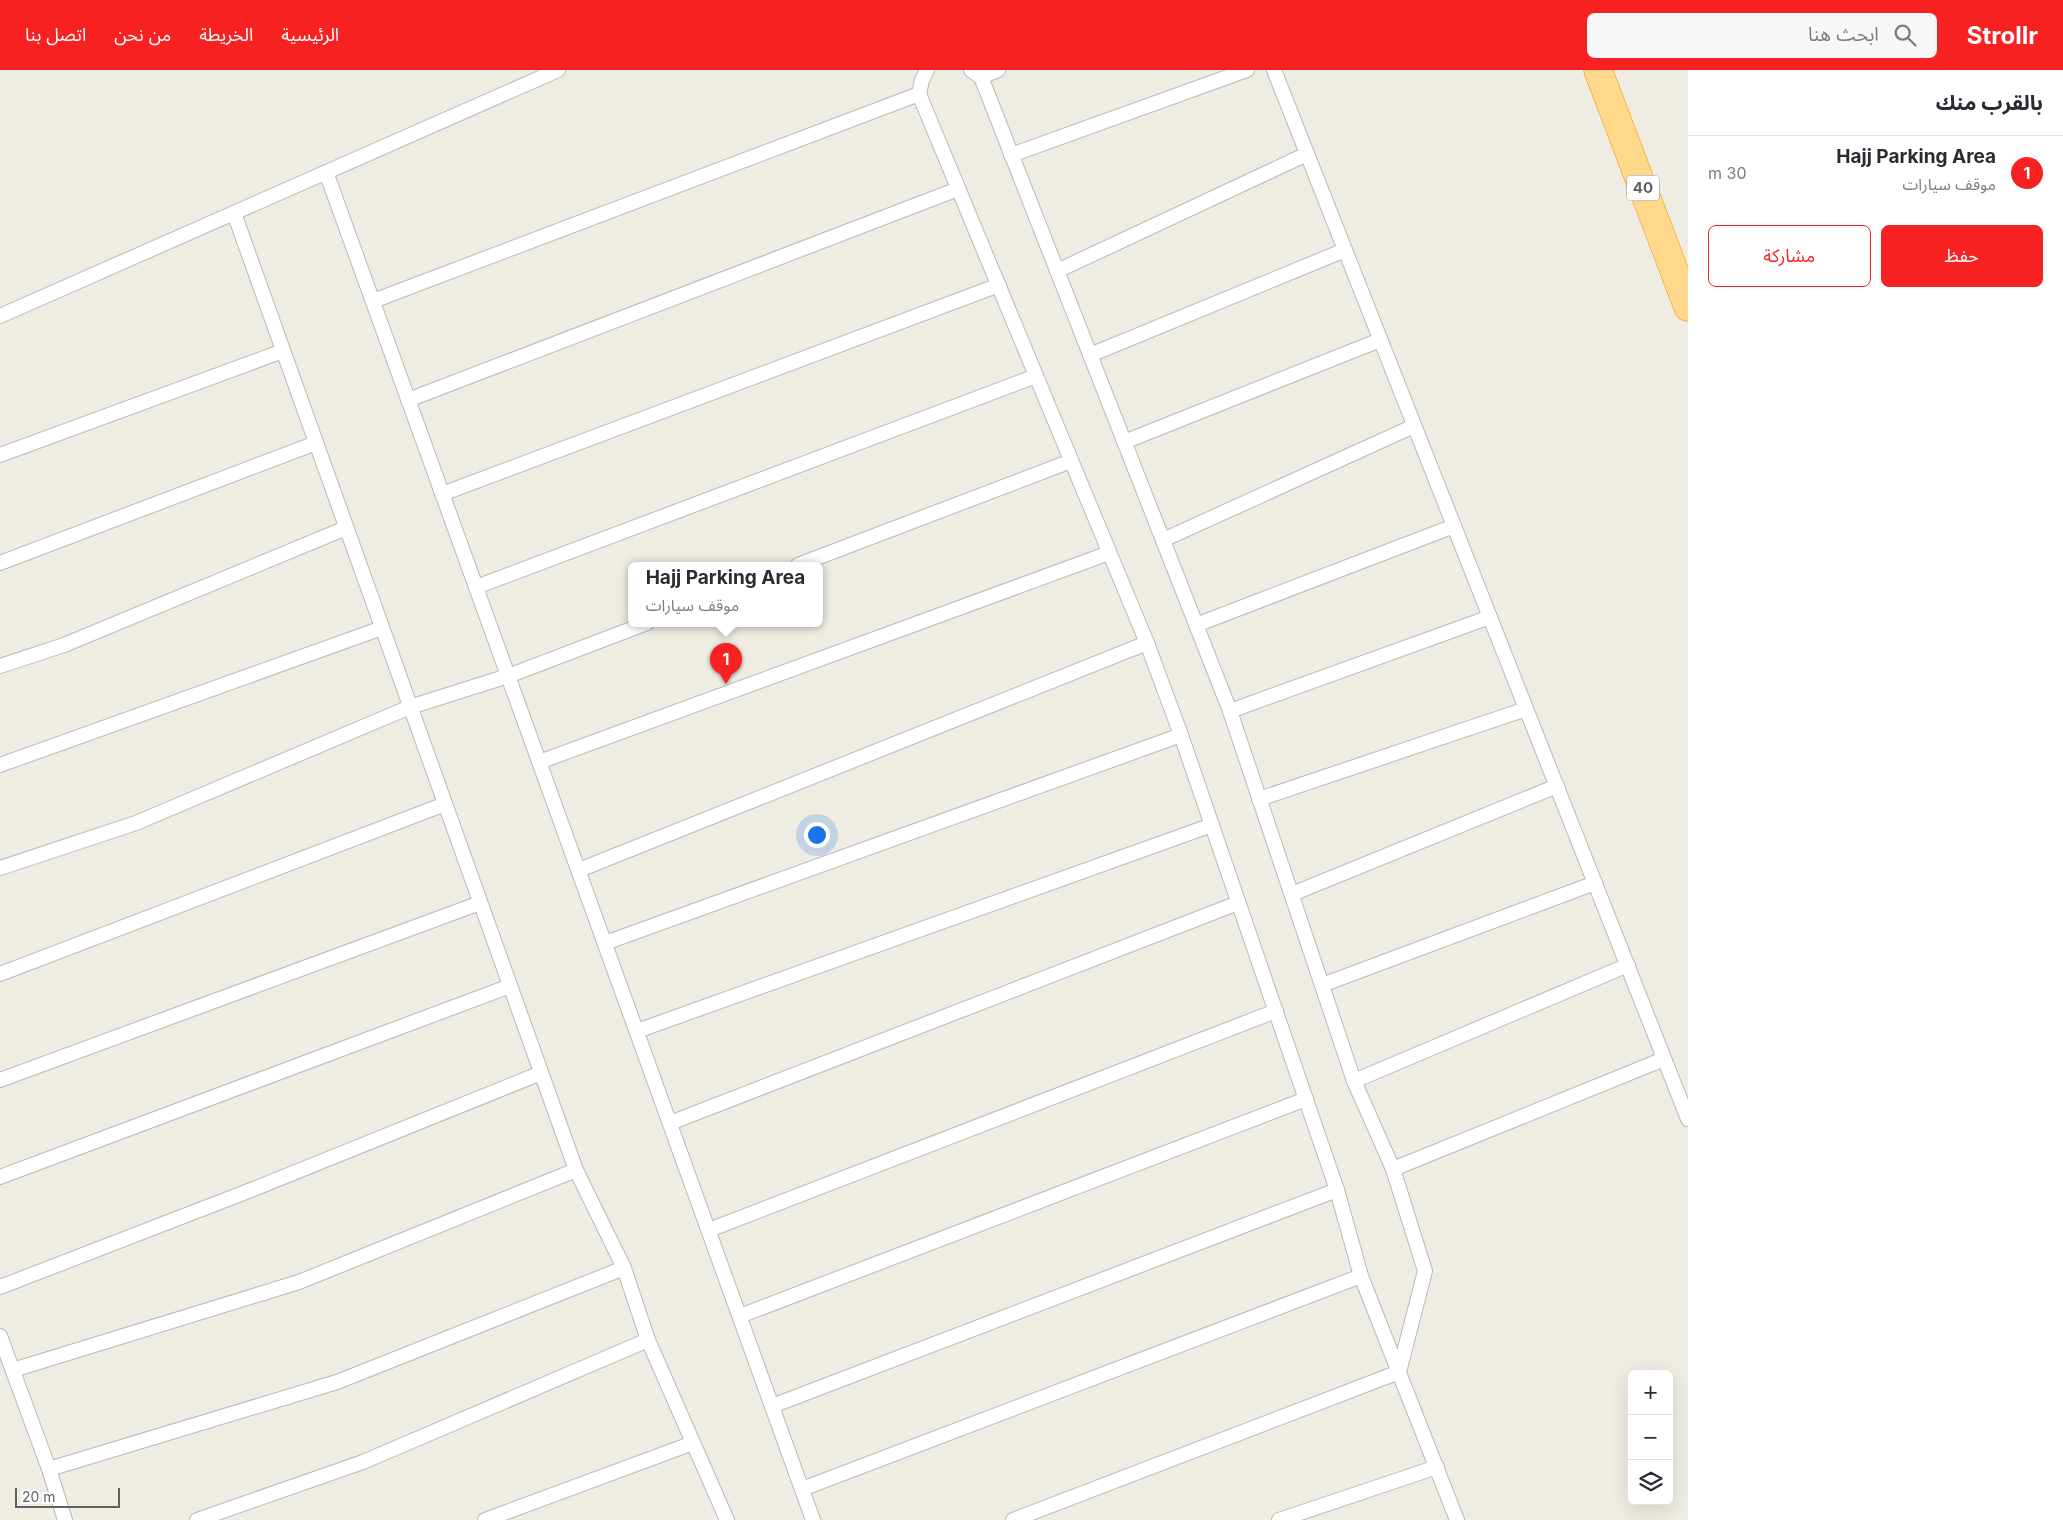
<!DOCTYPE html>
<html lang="ar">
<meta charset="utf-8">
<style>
:root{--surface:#fff;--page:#f7f7f7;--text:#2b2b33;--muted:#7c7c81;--line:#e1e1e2;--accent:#f82121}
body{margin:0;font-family:Inter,"Noto Sans Arabic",sans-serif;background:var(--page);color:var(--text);direction:rtl}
.controls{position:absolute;right:15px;bottom:15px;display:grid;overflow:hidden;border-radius:8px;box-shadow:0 5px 20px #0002}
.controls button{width:45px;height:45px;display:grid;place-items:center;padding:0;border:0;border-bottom:1px solid var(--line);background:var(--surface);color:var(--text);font:25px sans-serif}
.scale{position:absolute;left:15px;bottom:12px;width:105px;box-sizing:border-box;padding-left:5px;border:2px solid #5b6165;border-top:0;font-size:14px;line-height:18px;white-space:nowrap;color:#5b6165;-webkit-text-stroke:4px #fff;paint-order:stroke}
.you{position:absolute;left:816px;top:764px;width:18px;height:18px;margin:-12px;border:4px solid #fff;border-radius:50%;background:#1a73e8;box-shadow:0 0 0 8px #1a73e833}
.badge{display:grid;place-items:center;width:32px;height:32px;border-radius:50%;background:var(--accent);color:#fff;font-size:16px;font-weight:700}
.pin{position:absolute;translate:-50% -41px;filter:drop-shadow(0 1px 2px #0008)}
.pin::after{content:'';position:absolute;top:26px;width:18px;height:15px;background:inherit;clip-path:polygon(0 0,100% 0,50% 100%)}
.popup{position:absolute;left:628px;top:492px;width:195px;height:65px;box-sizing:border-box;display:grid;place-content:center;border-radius:8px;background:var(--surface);filter:drop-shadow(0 1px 4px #0005);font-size:16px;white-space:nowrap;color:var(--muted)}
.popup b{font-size:19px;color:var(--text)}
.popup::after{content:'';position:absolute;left:50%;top:100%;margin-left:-10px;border:10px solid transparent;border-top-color:var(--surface)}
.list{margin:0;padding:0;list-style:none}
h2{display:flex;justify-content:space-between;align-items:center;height:65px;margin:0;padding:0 20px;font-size:21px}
h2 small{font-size:16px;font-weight:400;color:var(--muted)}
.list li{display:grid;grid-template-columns:32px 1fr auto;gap:15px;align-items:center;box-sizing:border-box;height:75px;padding:0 20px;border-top:1px solid var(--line)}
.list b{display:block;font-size:19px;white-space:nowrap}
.list p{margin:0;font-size:16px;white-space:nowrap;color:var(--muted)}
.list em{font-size:16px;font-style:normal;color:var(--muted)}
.actions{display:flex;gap:10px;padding:15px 20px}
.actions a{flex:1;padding:11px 0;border:1px solid var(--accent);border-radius:8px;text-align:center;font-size:18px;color:var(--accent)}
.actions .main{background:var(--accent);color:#fff}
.icon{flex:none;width:28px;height:28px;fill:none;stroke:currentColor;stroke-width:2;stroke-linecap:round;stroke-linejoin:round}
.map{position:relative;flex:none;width:1688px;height:1450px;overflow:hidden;direction:ltr}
header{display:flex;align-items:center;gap:30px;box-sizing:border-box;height:70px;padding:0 25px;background:var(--accent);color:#fff}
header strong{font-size:24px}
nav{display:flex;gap:28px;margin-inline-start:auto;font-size:18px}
.search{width:350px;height:45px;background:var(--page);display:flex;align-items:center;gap:12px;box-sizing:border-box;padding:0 18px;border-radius:8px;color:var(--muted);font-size:19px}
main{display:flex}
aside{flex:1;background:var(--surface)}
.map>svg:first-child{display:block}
</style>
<header>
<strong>Strollr</strong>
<div class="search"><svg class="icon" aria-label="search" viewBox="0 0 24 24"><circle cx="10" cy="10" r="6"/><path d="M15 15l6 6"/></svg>ابحث هنا</div>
<nav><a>الرئيسية</a><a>الخريطة</a><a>من نحن</a><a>اتصل بنا</a></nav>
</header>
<main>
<aside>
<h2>بالقرب منك<small></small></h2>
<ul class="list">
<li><span class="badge">1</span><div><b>Hajj Parking Area</b><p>موقف سيارات</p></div><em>30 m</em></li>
</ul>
<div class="actions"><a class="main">حفظ</a><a>مشاركة</a></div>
</aside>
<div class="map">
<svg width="1688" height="1450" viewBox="0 0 1688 1450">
<rect width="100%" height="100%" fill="#efece3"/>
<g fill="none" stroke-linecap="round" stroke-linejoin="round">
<defs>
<g id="service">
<polyline points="927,0 922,10 919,24 1147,573 1181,665 1337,1120 1361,1206 1457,1450"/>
<polyline points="971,0 981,7 1230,641 1354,1011 1393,1099 1425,1201 1399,1302 1013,1450"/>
<polyline points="1274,0 1688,1049"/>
<polyline points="981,7 998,0"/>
<polyline points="1011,85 1247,0"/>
<polyline points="326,102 813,1450"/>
<polyline points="234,143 576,1100 624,1198 648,1270 727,1450"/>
<polyline points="1057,201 1307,84"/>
<polyline points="373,231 919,24"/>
<polyline points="0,246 558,0"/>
<polyline points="1090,285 1345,180"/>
<polyline points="408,330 958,119"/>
<polyline points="1124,372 1380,270"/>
<polyline points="0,385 283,281"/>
<polyline points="442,424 999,215"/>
<polyline points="1163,470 1414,356"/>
<polyline points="0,493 316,373"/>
<polyline points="798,495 1071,391"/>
<polyline points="476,517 1036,306"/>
<polyline points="1196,555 1454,456"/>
<polyline points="0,596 64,575 346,458"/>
<polyline points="1230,641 1490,547"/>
<polyline points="539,692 1109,483"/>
<polyline points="0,695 382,558"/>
<polyline points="1259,729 1526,639"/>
<polyline points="0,798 136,753 410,637 508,606 647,553"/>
<polyline points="579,800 1147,573"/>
<polyline points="1292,824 1557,716"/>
<polyline points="605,873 1181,665"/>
<polyline points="0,904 445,734"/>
<polyline points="1322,915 1595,813"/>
<polyline points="637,961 1212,755"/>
<polyline points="0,1010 480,833"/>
<polyline points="1354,1011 1628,895"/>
<polyline points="670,1053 1238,833"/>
<polyline points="1393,1099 1664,989"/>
<polyline points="0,1107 510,916"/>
<polyline points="709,1160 1276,941"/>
<polyline points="0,1217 246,1122 541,1003"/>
<polyline points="740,1246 1306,1029"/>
<polyline points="0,1266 49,1399 65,1450"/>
<polyline points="13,1300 299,1212 576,1100"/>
<polyline points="772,1336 1337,1120"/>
<polyline points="49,1399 337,1312 624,1198"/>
<polyline points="802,1419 1361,1206"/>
<polyline points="197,1450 363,1392 648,1270"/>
<polyline points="485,1450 693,1373"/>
<polyline points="1279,1450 1437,1397"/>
</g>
<polyline id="motorway" points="1598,0 1688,237"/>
</defs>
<use href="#service" stroke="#b6babf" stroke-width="16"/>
<use href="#motorway" stroke="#f39300" stroke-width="29"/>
<use href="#service" stroke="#fff" stroke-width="14"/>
<use href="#motorway" stroke="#ffd88b" stroke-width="28"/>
</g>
<g text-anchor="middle" stroke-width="4" stroke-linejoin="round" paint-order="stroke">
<rect fill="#fff" stroke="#8c9093" stroke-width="1" x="1627" y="105.5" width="32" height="25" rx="4"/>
<g font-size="15" font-weight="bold" fill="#5b6165">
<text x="1643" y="123">40</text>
</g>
</g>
</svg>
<div class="controls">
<button>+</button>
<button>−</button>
<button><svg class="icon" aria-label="layers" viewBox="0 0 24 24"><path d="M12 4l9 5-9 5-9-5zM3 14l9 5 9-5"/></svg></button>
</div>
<div class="scale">20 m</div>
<div class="you"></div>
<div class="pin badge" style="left:726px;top:614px">1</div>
<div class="popup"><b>Hajj Parking Area</b>موقف سيارات</div>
</div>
</main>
